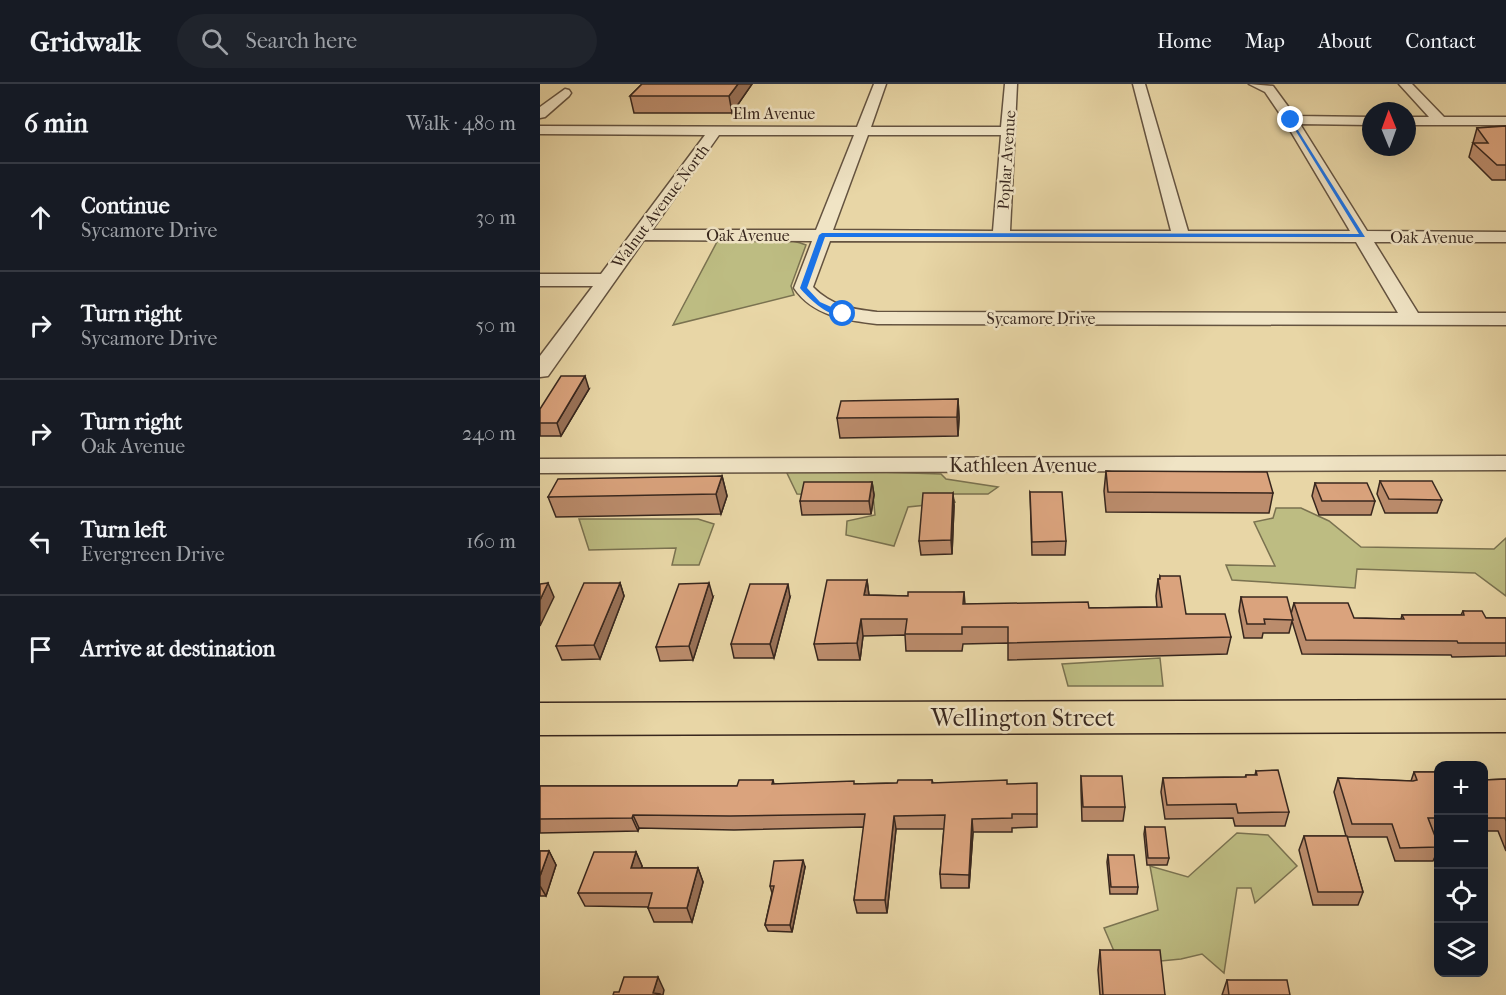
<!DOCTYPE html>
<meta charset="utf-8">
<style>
:root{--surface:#171b24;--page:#20242c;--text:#f1f3f6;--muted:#9ea1a6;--line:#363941}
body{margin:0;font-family:"IM FELL French Canon",serif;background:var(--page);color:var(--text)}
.controls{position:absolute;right:18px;bottom:18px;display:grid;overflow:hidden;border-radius:12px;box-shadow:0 6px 24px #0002}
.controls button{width:54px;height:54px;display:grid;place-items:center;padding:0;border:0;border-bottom:2px solid var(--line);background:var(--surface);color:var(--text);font:30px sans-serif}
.compass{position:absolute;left:822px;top:18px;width:54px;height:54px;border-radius:50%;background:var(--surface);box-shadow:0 6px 24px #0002;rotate:359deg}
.stop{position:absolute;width:18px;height:18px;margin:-14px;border:4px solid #1a73e8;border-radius:50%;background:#fff}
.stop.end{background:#1a73e8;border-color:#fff;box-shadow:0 2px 6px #0008}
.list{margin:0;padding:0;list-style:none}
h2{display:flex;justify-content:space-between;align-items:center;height:78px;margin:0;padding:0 24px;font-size:26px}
h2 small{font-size:20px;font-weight:400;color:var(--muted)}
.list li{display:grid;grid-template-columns:39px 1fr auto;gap:18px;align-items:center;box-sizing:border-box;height:108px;padding:0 24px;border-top:2px solid var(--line)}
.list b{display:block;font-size:22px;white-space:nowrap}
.list p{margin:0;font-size:20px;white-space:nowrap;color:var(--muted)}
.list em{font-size:20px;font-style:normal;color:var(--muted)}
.icon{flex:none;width:33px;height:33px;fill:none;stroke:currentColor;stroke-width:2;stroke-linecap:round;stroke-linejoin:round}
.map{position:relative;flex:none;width:966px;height:911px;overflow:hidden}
header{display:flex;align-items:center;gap:36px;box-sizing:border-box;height:84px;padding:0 30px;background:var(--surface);border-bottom:2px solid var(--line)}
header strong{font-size:28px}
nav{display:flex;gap:33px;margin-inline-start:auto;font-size:21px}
.search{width:420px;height:54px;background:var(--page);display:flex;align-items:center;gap:15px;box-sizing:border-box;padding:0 21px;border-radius:33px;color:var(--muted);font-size:22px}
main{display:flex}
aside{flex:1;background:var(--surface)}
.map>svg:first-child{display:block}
</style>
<header>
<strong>Gridwalk</strong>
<div class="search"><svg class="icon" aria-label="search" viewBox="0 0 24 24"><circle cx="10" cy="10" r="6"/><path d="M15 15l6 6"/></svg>Search here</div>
<nav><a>Home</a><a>Map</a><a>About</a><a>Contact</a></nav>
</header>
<main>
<aside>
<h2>6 min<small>Walk · 480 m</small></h2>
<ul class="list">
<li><svg class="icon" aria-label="ahead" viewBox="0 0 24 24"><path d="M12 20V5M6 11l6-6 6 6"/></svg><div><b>Continue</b><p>Sycamore Drive</p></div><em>30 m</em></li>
<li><svg class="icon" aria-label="right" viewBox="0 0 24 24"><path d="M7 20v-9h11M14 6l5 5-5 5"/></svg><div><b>Turn right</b><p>Sycamore Drive</p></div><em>50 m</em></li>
<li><svg class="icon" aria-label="right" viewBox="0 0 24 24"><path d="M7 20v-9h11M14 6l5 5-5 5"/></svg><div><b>Turn right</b><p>Oak Avenue</p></div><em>240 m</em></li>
<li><svg class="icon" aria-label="left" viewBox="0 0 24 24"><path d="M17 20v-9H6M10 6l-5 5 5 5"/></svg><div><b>Turn left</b><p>Evergreen Drive</p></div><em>160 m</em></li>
<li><svg class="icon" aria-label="arrive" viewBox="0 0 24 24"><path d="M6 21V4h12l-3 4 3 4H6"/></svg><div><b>Arrive at destination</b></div></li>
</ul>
</aside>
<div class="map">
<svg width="966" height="911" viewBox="0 0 966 911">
<rect width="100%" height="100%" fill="#e8d6a6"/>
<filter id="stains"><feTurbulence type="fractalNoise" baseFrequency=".00333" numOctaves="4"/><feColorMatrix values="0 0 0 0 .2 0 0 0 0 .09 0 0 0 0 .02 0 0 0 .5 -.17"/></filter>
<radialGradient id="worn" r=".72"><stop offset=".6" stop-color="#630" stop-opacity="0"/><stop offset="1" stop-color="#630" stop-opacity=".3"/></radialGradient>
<g fill="#bdbc82" stroke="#7a7250" stroke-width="1.5">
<path d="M178,156c25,0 65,-5 88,5l-15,41 3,9 -121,30z"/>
<polygon points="245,385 401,390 406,395 458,403 448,410 411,410 415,418 368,423 354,462 306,451 307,437 335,431 333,411 257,410"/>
<polygon points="736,424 761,424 789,437 821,463 954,465 966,454 966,512 935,489 817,485 815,504 692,496 686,481 735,482 714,438 733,434"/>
<polygon points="39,435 158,435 174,440 159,481 132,481 136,464 49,466"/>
<polygon points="620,574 623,602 528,602 522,580"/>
<polygon points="697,749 728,751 757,782 715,819 711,804 697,804 684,889 662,870 641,875 580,881 564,844 618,826 610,782 648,793"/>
</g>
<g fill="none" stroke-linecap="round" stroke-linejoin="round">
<defs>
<g id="minor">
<path d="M334,0h12l-15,43h130l4,-43h12l-7,147h161l-38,-147h12l43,147h162l-66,-111 -19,-28 -16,-8 24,2 22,30 76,1v8l-71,-1 67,107 139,1v10h-132l44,71h88v12l-629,-1c-32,-4 -64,-8 -83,-36l18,-47 -168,-1 -96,136 -8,1v-21l53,-70h-53v-12h61l104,-139 -165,-1v-8l317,1zM179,51h135l-38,95h-164zM328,51h133l-8,96 -160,-1zM290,157l526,1 42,71 -521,-1c-26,-3 -45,-6 -64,-25z"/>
<polygon points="859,0 872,0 904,33 966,33 966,41 867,41 867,33 889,33"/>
<polygon points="25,5 29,6 31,9 29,12 5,33 0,34 0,23"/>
<polygon points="966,372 966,386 0,389 0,375"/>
</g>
<polygon id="major" points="966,616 966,648 0,651 0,619"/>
</defs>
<use href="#minor" stroke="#645340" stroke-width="3"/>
<use href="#major" stroke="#38271e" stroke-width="3"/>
<use href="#minor" fill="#f0e4c5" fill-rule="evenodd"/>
<use href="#major" fill="#e8d6a6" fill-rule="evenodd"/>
</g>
<g fill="#bb8c6c" stroke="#38271e" stroke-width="1.5">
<polygon points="102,0 212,0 192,29 94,29 90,12"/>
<polygon points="966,42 966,96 952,96 929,73 937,44"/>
<polygon points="49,305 21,352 0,352 0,325"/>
<polygon points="418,315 419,334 418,352 300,354 297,334"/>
<polygon points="566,387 733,409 729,429 566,428 564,407"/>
<polygon points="182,392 187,412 181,430 16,433 8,413"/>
<polygon points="840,397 902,416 897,429 845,429 837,410"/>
<polygon points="332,398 334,411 331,430 262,431 260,417"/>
<polygon points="775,399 835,417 831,431 779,431 772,412"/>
<polygon points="490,408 526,457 525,471 492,471"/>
<polygon points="413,409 414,422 412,470 381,471 379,457"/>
<polygon points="620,492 646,530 691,553 687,570 468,576 468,559 423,560 422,567 366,567 365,551 323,552 320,576 278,576 274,560 327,496 329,511 368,512 424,508 425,520 549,524 617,523 616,512 618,495 620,495"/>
<polygon points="80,499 84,512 60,575 22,576 16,562"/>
<polygon points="173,513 153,576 120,577 116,563"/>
<polygon points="250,513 234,574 194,574 191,560"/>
<polygon points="701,513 751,530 754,519 814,534 861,535 862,531 921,531 923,527 946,534 966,534 966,572 912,573 911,571 762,570 752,537 749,549 723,549 722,554 704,554 699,527"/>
<polygon points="716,687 749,728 745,742 695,742 693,734 625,735 621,708 623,694 705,693 706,691 715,691"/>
<polygon points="874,688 898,688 898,748 893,748 898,760 898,766 893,777 855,777 847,753 807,753 823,808 818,821 773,821 759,766 764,752 806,752 794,708 798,694 871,697"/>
<polygon points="541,692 585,723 583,737 542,737 541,706"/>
<polygon points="966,695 966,767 958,747 944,747 944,696"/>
<polygon points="233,696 234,700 314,700 357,699 392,696 393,699 467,700 497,730 497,743 472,744 472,748 433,748 429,804 401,804 400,790 404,745 356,745 347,829 317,829 314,816 324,743 194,746 99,744 98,747 0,749 0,702 197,702"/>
<polygon points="605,743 629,774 627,781 607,781 604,750"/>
<polygon points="0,767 9,767 16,781 6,812 0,812"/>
<polygon points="96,768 102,782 102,784 158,784 163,798 152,838 114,838 108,824 108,823 45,822 38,809"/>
<polygon points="568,771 598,803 597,810 570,810 567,778"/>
<polygon points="265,783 252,848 228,847 225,841 232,809 230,802"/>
<polygon points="560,866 625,911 560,911 558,886"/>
<polygon points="687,896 750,911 682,911"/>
</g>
<g fill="#997258" stroke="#38271e" stroke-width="1.5">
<polygon points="198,0 212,0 192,29 189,12"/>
<polygon points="45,292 49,305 21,352 17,339"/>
<polygon points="418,315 419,334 418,352 417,333"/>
<polygon points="182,392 187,412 181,430 176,410"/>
<polygon points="332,398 334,411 331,430 329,417"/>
<polygon points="413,409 414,422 412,470 411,456"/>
<polygon points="327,496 329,512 324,511"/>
<polygon points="8,499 14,513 0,542 0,516"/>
<polygon points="80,499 84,512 60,575 54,561"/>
<polygon points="169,499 173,513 153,576 149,562"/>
<polygon points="248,500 250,513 234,574 230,560"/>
<polygon points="321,535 323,552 320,576 317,559"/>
<polygon points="93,731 99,744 98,747 92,734"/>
<polygon points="354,732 356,745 347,829 345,816"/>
<polygon points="432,735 433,748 429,804 429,791"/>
<polygon points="9,767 16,781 6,812 0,802 0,792"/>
<polygon points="96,768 102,782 97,798 91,784"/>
<polygon points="263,776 265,783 252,848 250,841"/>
<polygon points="158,784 163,798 152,838 147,824"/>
<polygon points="118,893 124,906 123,911 114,911 113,909"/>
</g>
<g fill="#daa37d" stroke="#38271e" stroke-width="1.5">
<polygon points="102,0 198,0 189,12 90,12"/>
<polygon points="966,42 966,81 957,81 933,59 948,59 937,44"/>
<polygon points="21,292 45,292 17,339 0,339 0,325"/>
<polygon points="418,315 417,333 297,334 301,317"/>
<polygon points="566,387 727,388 733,409 568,408"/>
<polygon points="182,392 176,410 8,413 18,395"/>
<polygon points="840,397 892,397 902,416 849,415"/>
<polygon points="264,398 332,398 329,417 260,417"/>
<polygon points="775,399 827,399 835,417 782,417"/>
<polygon points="490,408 522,408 526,457 492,458"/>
<polygon points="383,409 413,409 411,456 379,457"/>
<polygon points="620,492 640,492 646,530 685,530 691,553 468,559 468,543 422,543 422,550 365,550 367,535 321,535 317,559 274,560 287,496 327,496 324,511 368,512 368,508 424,508 423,520 548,518 549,524 622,523 618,495 620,495"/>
<polygon points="8,499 0,516 0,500"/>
<polygon points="44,499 80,499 54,561 16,562"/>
<polygon points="169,499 149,562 116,563 139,500"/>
<polygon points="210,500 248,500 230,560 191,560"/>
<polygon points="701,513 747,513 753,536 724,535 725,540 707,540"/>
<polygon points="754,519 808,519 814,534 864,535 862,531 924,531 923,527 942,527 946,534 966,534 966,559 918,559 917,557 766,556"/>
<polygon points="738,686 749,728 698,729 696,720 627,721 623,694 706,693 706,691 717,691 716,687"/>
<polygon points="874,688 898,688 898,734 888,734 898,760 898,763 860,764 852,740 812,740 798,694 873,697 877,696"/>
<polygon points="541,692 582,692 585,723 543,723"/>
<polygon points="966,695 966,737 965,734 944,734 944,696"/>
<polygon points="199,696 233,696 232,700 314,697 314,700 357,699 358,696 392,696 392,699 467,696 467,700 497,699 497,730 472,730 472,734 432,735 429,791 400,790 405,731 354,732 345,816 314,816 325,730 190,732 93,731 92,734 0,735 0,702 197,702"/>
<polygon points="605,743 625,743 629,774 608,774"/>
<polygon points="764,752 807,752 823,808 778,808"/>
<polygon points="0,767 9,767 0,792"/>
<polygon points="54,768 96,768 91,784 158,784 147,824 108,824 112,809 38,809"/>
<polygon points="568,771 594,771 598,803 571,803"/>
<polygon points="263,776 250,841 225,841 234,802 230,802 234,777"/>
<polygon points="560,866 620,866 625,911 563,911"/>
<polygon points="84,893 118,893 113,909 120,910 120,911 73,911 74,908 79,908"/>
<polygon points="687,896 747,896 750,911 689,911"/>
</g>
<path fill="#1a73e8" d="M751,35l74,118h-540l-18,51 13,14 27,12c-15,7 -38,-15 -47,-26l19,-53 3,-2 537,1 -70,-114z"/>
<g text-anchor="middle" stroke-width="5" stroke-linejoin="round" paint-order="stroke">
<g font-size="16" fill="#38271e" stroke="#f0e4c5">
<text x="234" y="35">Elm Avenue</text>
<text transform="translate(466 76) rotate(-86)" y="6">Poplar Avenue</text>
<text transform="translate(120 122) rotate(-53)" y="6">Walnut Avenue North</text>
<text x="208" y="157">Oak Avenue</text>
<text x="892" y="159">Oak Avenue</text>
<text x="501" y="240">Sycamore Drive</text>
</g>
<g font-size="20" fill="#38271e" stroke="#f0e4c5">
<text x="483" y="388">Kathleen Avenue</text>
</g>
<g font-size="24" fill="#38271e" stroke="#f0e4c5">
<text x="483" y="642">Wellington Street</text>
</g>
</g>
<rect width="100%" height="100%" filter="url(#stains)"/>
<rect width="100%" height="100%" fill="url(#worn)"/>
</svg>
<div class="controls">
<button>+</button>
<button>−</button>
<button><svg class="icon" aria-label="locate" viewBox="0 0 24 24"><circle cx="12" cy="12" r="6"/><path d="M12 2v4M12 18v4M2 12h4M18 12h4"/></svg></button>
<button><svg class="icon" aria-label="layers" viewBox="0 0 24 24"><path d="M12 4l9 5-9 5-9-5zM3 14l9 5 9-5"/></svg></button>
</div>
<svg class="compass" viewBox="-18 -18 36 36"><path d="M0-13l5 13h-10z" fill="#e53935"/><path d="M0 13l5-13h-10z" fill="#9ea1a6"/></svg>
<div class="stop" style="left:303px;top:230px"></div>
<div class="stop end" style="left:751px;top:36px"></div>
</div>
</main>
